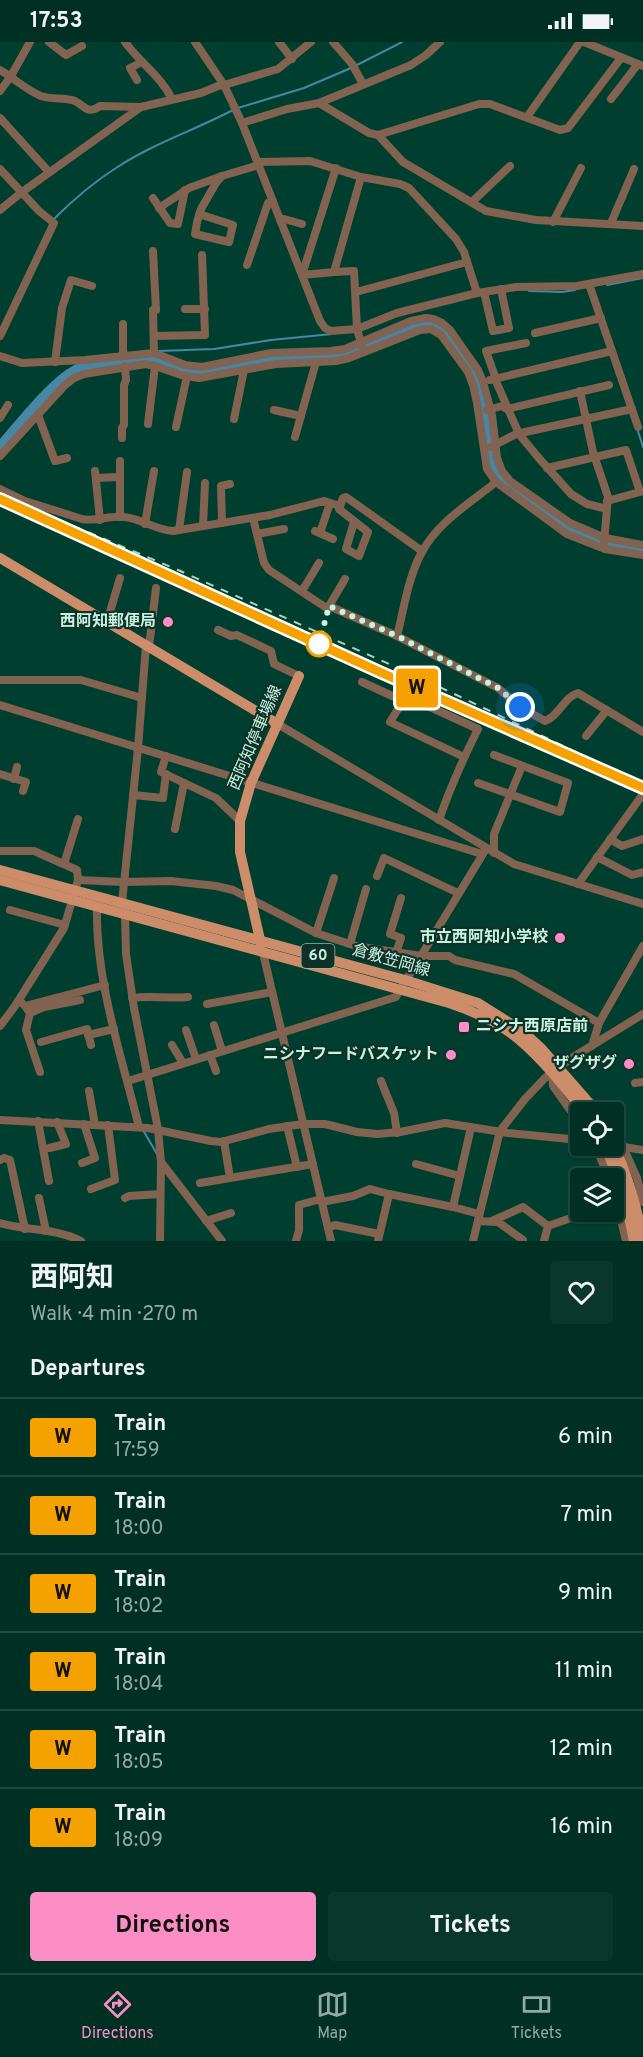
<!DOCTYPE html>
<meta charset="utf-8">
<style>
:root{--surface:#002f23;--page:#0a372b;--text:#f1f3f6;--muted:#95a9a6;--line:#224a41;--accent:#fb8fc5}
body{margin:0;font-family:Overpass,"Noto Sans JP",sans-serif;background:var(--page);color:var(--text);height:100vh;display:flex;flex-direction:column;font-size:22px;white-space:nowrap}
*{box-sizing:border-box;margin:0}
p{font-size:20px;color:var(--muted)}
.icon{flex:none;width:33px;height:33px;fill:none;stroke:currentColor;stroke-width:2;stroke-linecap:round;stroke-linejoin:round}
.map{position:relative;height:1199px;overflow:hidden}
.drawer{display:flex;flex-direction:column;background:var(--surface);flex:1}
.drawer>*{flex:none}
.badge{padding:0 12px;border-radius:4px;font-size:21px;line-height:39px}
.buttons{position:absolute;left:570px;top:1060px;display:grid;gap:12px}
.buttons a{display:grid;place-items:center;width:54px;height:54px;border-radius:6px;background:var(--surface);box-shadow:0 2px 4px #0004,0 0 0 2px var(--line);font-size:30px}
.you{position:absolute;width:30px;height:30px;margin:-15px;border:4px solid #fff;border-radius:50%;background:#1a73e8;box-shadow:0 0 0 9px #1a73e833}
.map>.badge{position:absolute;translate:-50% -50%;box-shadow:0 0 0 3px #fff}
h2{padding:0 30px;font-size:22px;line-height:54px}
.round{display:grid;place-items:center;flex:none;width:63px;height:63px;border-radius:6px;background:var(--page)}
.headline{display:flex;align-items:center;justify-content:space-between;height:102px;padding:0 30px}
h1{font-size:28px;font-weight:700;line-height:45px}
.action{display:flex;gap:12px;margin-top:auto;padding:12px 30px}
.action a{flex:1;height:69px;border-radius:6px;background:var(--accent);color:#111;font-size:24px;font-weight:700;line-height:69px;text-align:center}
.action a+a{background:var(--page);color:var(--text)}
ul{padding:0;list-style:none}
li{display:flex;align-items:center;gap:18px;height:78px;padding:0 30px;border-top:2px solid var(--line)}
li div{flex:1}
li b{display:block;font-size:22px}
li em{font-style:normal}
li .badge{min-width:66px;font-weight:700;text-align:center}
.status{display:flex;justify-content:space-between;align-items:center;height:42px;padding:0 30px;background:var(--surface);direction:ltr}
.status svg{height:16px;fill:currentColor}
.tabs{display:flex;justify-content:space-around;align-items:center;height:84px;border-top:2px solid var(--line);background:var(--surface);font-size:16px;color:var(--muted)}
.tabs a{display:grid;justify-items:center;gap:3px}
.tabs .selected{color:var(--accent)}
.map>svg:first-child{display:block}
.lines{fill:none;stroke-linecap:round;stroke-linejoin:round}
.stream{stroke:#4687a5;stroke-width:2}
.river{stroke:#4687a5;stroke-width:12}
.minor{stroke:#826251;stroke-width:8}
.major{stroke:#ce8d6a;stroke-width:10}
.rail{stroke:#a7d9c7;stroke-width:2;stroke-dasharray:8 8;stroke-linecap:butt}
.line-casing{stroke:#fff;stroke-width:14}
.line{stroke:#f5a200;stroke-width:9}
.walk{stroke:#c5f4e2;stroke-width:6;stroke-dasharray:0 10.8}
.poi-dot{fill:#fb8fc5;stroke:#103127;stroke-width:2}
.stop-dot{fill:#fff;stroke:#f5a200;stroke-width:3}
.labels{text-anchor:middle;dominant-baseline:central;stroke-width:4.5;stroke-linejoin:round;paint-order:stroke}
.shield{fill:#103127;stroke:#8fbaaa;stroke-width:1.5}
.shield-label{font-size:15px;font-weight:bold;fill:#c5f4e2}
.poi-label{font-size:16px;font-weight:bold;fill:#c5f4e2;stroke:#103127;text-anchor:end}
.street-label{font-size:16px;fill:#c5f4e2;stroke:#103127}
</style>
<div class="status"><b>17:53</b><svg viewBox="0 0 49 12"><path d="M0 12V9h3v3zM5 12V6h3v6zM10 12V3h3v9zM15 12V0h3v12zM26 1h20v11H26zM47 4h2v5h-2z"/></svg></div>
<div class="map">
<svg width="643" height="1199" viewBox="0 0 643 1199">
<rect width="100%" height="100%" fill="#003f2f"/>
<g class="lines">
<g class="stream">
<polyline points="357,23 402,0"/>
<polyline points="238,66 304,46 351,26"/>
<path d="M55,176C73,158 94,140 116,126C152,102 195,88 233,68"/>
<polyline points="607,243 643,236"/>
<polyline points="529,249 562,250 575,248"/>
<polyline points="159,309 214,307 271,298 332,292"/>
<polyline points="637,386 643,405"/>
<polyline points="143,1088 157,1112"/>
</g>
<path class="river" d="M0,406C18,386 56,336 80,327C93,323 145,313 156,317C172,322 185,333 203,331C227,329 250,319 274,316C292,314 310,316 328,315C357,313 419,272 439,285C447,290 452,298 457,306C479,336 483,357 489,394C490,405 490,418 495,429C501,441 514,449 525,456C548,473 571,491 598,500C613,505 628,506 643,508"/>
<g class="minor">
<polyline points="49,0 66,13 82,4"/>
<path d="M125,0C140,21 161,34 172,57"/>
<polyline points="195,0 224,43 242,81 320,279 325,286 331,289 357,287 397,271 477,251 516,245 577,244 643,232"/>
<polyline points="279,0 292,17"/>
<polyline points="333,0 352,22 363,42"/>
<polyline points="584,0 643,24"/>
<path d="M0,28C14,36 26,48 41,54C52,58 65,55 75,59C85,64 87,73 100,64L140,65"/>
<polyline points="137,38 130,26 142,20"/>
<polyline points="224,43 278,27 311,0"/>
<polyline points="0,49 11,34 30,0"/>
<polyline points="611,57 638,22"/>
<polyline points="319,61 369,91 378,93 479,62 490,62 560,88 568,86 621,16"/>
<polyline points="527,75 580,0"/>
<polyline points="0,76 49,130"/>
<polyline points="242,81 287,67 319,61 411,23 426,13 440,0"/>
<polyline points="378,93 403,120 486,169 536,178 643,184"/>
<polyline points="258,120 310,119 361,135 400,142 409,146 456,197 464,210 477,251"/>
<polyline points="336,126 302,233 334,230 361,135"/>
<polyline points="0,127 39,169 54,181 0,294"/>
<polyline points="153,156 170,181 178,182 185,148"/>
<polyline points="472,160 510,124"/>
<polyline points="159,166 189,146 222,134"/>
<polyline points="0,168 22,150 141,65 201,51 223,42"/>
<path d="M199,172L233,183L229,200L195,192C196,183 198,175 201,167L216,141L222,134L259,123"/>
<polyline points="280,178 284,177 302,182"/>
<polyline points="553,180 581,126"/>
<polyline points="611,181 634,127"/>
<polyline points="153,209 156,268 153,268 154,311"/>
<polyline points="247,223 268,161 273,159"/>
<polyline points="334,230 354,229 357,287 362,304"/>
<polyline points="589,242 638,385"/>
<polyline points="356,250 467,220"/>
<polyline points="484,250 493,289 509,286 501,247"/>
<polyline points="185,267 205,267"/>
<polyline points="535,291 601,276"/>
<polyline points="154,294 205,293 202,213"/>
<polyline points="0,314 22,321 85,318 154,311 185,323 202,325 271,311 331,309 345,307 411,279 426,276 433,277 442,281 450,288 478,328 483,340 492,373 497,416 502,429 510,439 570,481 605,496 643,503"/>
<polyline points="123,314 123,282"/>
<polyline points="55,320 62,266 71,238 92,244"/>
<polyline points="495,337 519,392 537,414 571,452 587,462 607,467"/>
<polyline points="496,337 486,309 526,301"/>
<polyline points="490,338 612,309"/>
<polyline points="580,349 593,410 608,455 604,501"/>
<polyline points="274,368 301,374"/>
<polyline points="487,368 502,364 507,367 609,343"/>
<polyline points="38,373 55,419 67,416"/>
<polyline points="0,376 8,363"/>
<polyline points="234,377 244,328"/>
<polyline points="148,382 155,324"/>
<polyline points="176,385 187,334"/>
<polyline points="295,395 316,320"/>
<polyline points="122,396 122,386 124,383 124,343 126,338 125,324"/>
<polyline points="491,405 516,392 632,367"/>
<polyline points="0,414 65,343 74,336 84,332 146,322 155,324 181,333 199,336 276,322 336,319 349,316 420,288 431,287 441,293 468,330 473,343 477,361 487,427 496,440 567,492 605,507 643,513"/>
<polyline points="120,419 120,475"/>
<polyline points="547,426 626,408 640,450 607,459"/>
<polyline points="95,429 100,478"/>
<polyline points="96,436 120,435"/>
<path d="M496,440C470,461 438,480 422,510C408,535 404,567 397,594L498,646L520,665L545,679C559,674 564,655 578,651L643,690"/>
<path d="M0,447L25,459L82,477C96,480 110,473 124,475C140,476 155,488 173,489L270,473L324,459L340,464L343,456L346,455L422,509"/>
<polyline points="340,464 339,467 368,490 359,514 346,507 354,480"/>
<polyline points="253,476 264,521 269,528 328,567 329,564 397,594"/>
<polyline points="222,481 221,444 230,442"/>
<polyline points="145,482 154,429"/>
<polyline points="203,484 205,441"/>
<polyline points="179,488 187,430"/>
<polyline points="315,489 333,497"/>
<polyline points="320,491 330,461"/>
<polyline points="257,492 284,487"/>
<polyline points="302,549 319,521"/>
<polyline points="329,564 345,537"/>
<polyline points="107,580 120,536"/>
<polyline points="218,588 231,594 237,593 271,609 274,622 299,634"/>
<polyline points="146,603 138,706 122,861 125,872 126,912 134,966 158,1087 161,1120 160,1199"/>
<polyline points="149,605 156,546"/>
<polyline points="0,638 81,638 142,656"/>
<polyline points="362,640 403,659"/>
<polyline points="0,663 482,812"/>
<polyline points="276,681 514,822 643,862"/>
<polyline points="586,694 607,668"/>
<polyline points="166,714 161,730 216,756 240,779"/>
<polyline points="0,732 26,740 23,749"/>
<polyline points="14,737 17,725"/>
<polyline points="478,741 560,770 568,741 494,713"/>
<polyline points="133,753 163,756 166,732"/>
<path d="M439,778C450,746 463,717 478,687L406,654L390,680L464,715"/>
<polyline points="175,787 184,741"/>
<polyline points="610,797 622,804 643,797"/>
<polyline points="0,809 34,809 77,828 78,838 64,886 15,964 0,984"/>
<polyline points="494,811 494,792 522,724"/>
<polyline points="597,815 632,833 643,830"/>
<polyline points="64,822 78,777"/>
<polyline points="377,834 384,816 458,851"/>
<polyline points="78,838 123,840 171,839 216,844 233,848 316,891 356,904 421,914 449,914 455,918 514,932 599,981"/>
<polyline points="578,842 643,752"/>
<path d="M97,865C95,937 122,1016 139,1085"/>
<polyline points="10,868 65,883"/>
<polyline points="316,891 334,836"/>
<polyline points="350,902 366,847"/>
<polyline points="263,911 331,1199"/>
<polyline points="396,911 401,896 390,892 401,856"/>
<path d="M132,956C151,953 169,957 188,955"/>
<polyline points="19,958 25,964 105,943"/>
<polyline points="207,962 272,950"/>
<polyline points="25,964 30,971 26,988 40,1030"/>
<polyline points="30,971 44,965 80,958"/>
<polyline points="214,983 222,1009"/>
<polyline points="186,988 196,1017"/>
<polyline points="88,993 114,987"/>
<polyline points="41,1000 87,987 91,1003"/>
<polyline points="172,1003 183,1021"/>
<polyline points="592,1004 599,981 643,904"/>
<polyline points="210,1013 216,1029"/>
<polyline points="552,1031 553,1044 580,1082"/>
<polyline points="128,1039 396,955 405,938 410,932 486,807"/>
<polyline points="381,1039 394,1071 397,1091"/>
<polyline points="635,1041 643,1040"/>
<polyline points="89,1049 95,1083"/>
<polyline points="588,1058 604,1071"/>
<polyline points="0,1078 148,1086 211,1099 221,1100 269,1087 303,1082 325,1082 357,1090 377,1092 400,1090 445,1081 508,1091 580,1098"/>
<polyline points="38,1079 49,1139"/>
<polyline points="287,1084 297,1125"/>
<polyline points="614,1085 637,1136 643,1160"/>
<polyline points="224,1099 230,1136"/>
<polyline points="595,1104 610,1137"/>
<polyline points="624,1105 643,1108"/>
<polyline points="49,1106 66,1102 57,1080"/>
<polyline points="0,1118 4,1116 10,1118 25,1187"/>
<polyline points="161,1120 222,1199"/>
<polyline points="82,1121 95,1116 84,1082"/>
<polyline points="416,1122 460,1134"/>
<polyline points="200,1141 313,1122"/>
<polyline points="91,1147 115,1138 108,1083"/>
<polyline points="614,1147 626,1199"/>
<polyline points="39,1156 46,1189"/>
<polyline points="125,1156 129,1154 160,1152"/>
<polyline points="322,1160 353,1154 370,1147 389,1152"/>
<polyline points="453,1165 471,1085"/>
<polyline points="206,1179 231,1171"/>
<polyline points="478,1179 498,1180 523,1198"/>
<polyline points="492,1179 523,1165 548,1184 588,1170"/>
<path d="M0,1181C28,1189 55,1186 81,1199"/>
<polyline points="328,1186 335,1183 379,1192"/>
<polyline points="296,1199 299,1188 299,1163 321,1157"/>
<polyline points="378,1199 389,1152 453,1165 479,1172"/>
<polyline points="473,1199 500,1089 525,1057 545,1036 570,1017 643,972"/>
<polyline points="544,1199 548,1184"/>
</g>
<g class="major">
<polyline points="0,516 276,681"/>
<polyline points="0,828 405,938 478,961 521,988 541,1006 585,1056 595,1071"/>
<path d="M0,838L449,961C470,968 490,977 508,989C534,1007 566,1046 585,1071"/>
<polyline points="261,902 240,810 240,779 251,741 299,634"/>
<polyline points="605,1104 624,1151 634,1199"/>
<path d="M615,1107C629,1136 637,1166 643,1198"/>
</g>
<g class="rail">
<polyline points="0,453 178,528 425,638 643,742"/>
<polyline points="150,525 465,667"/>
</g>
</g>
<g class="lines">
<g class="line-casing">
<polyline id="line" points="0,457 382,631 643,746"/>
</g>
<use href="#line" class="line"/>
<polyline class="walk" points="319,602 329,564 397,594 498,646 520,665"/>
</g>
<g class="poi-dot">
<circle cx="168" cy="580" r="6"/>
<circle cx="560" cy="896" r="6"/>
<rect x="458" y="979" width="12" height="12" rx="3"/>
<circle cx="451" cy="1013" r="6"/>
<circle cx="629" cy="1022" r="6"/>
</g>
<circle class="stop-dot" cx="319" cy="602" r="12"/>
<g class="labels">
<rect class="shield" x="301.5" y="902" width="33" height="24" rx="4.5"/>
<g class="shield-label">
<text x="318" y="914">60</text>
</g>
<g class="poi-label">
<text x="156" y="580">西阿知郵便局</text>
<text x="548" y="896">市立西阿知小学校</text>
<text x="476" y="985" text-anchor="start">ニシナ西原店前</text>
<text x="439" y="1013">ニシナフードバスケット</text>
<text x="617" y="1022">ザグザグ</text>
</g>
<g class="street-label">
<text transform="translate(256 696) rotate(-67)">西阿知停車場線</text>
<text transform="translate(391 919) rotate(16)">倉敷笠岡線</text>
</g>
</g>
</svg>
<div class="buttons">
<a><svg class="icon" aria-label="locate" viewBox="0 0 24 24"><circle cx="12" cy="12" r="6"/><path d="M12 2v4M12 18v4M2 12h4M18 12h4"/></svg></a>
<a><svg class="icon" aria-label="layers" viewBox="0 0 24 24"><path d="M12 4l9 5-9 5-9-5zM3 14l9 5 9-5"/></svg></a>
</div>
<div class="you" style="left:520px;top:665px"></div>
<b class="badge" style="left:417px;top:646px;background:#f5a200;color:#111">W</b>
</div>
<section class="drawer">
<div class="headline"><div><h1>西阿知</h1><p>Walk · 4 min · 270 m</p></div><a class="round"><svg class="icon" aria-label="heart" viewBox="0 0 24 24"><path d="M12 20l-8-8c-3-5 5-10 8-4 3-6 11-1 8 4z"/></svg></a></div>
<h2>Departures</h2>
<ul>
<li><span class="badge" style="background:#f5a200;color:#111">W</span><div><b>Train</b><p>17:59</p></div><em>6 min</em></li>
<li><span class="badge" style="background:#f5a200;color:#111">W</span><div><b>Train</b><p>18:00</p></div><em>7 min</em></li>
<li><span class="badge" style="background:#f5a200;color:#111">W</span><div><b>Train</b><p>18:02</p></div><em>9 min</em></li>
<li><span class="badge" style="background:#f5a200;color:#111">W</span><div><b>Train</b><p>18:04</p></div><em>11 min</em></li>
<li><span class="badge" style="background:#f5a200;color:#111">W</span><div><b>Train</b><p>18:05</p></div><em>12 min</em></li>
<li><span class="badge" style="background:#f5a200;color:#111">W</span><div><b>Train</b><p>18:09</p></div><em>16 min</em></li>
</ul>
<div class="action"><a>Directions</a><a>Tickets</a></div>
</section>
<nav class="tabs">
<a class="selected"><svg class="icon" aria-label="directions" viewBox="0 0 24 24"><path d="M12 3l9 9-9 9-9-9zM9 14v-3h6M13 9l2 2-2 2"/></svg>Directions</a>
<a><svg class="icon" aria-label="map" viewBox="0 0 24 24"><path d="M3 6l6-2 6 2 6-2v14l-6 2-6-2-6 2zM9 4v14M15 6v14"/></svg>Map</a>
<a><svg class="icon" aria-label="tickets" viewBox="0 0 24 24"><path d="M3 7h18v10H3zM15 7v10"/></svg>Tickets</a>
</nav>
